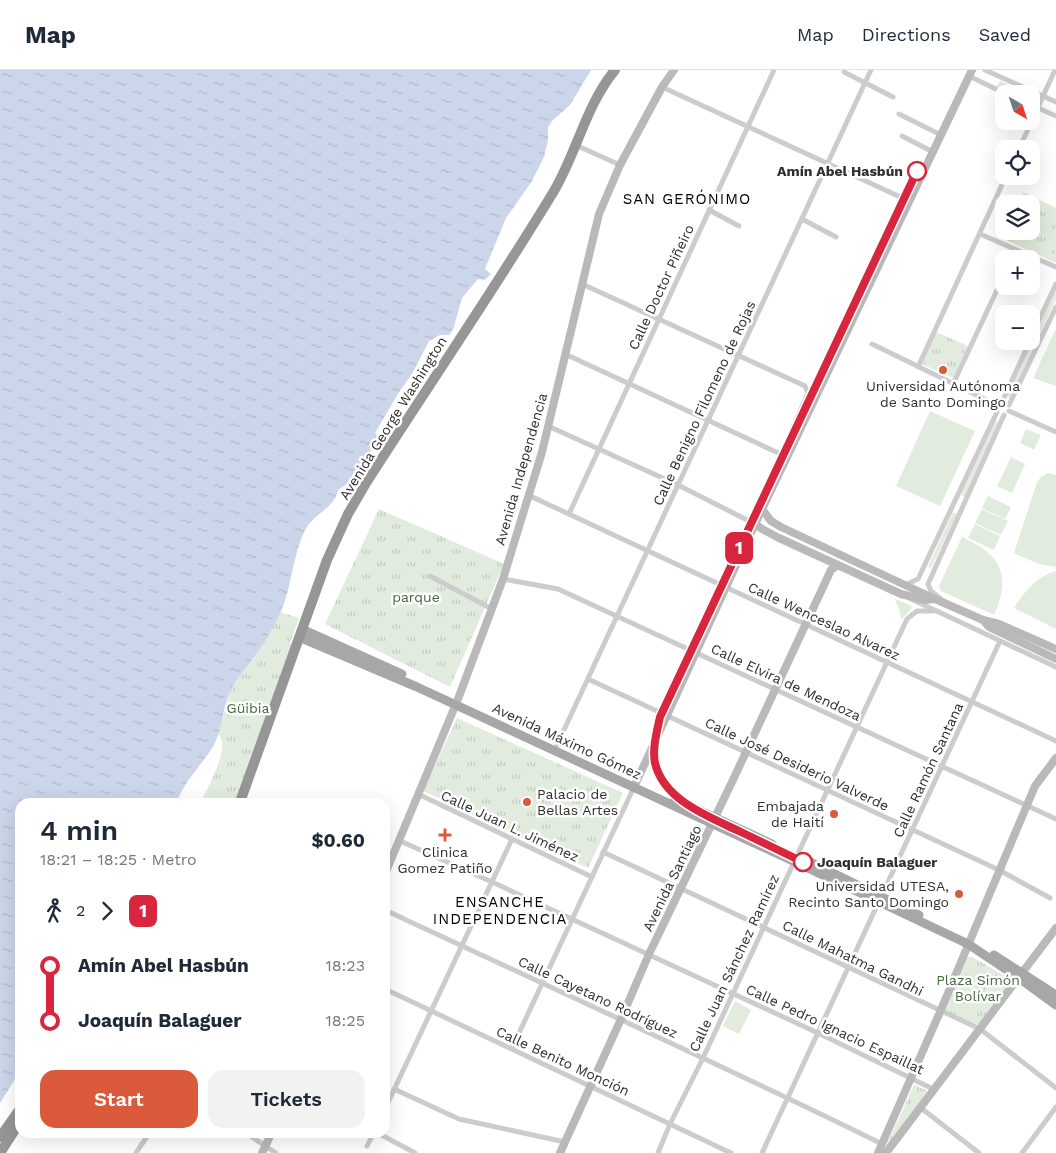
<!DOCTYPE html>
<meta charset="utf-8">
<style>
:root{--surface:#fff;--page:#f2f2f3;--text:#1f2937;--muted:#747a83;--line:#e0e1e3;--accent:#dc5a3c}
body{margin:0;font-family:"Work Sans",sans-serif;background:var(--page);color:var(--text);height:100vh;display:flex;flex-direction:column;font-size:19px;white-space:nowrap}
*{box-sizing:border-box;margin:0}
p{font-size:16px;color:var(--muted)}
.icon{flex:none;width:28px;height:28px;fill:none;stroke:currentColor;stroke-width:2;stroke-linecap:round;stroke-linejoin:round}
.map{position:relative;flex:1;overflow:hidden}
.details{position:absolute;left:15px;top:728px;width:375px;height:340px;display:flex;flex-direction:column;background:var(--surface);border-radius:15px;box-shadow:0 5px 20px #0002}
.details>*{flex:none}
.badge{padding:0 10px;border-radius:8px;font-size:18px;line-height:32px}
.needle{width:32px;rotate:141deg}
.buttons{position:absolute;left:995px;top:15px;display:grid;gap:10px}
.buttons a{display:grid;place-items:center;width:45px;height:45px;border-radius:10px;background:var(--surface);box-shadow:0 5px 20px #0002;font-size:25px}
.map>.badge{position:absolute;translate:-50% -50%;box-shadow:0 0 0 2px #fff}
.legs{display:flex;align-items:center;gap:8px;height:55px;padding:0 25px;font-size:16px}
.legs p{margin-inline-start:auto}
.summary{display:flex;align-items:center;justify-content:space-between;height:85px;padding:0 25px}
h1{font-size:28px;font-weight:600;line-height:38px}
.button{display:flex;gap:10px;margin-top:auto;padding:10px 25px}
.button a{flex:1;height:58px;border-radius:15px;background:var(--accent);color:#fff;font-size:20px;font-weight:600;line-height:58px;text-align:center}
.button a+a{background:var(--page);color:var(--text)}
ul{padding:0 25px;list-style:none}
li{display:flex;align-items:center;gap:18px;height:55px;font-size:19px}
li i{display:grid;place-items:center;width:8px;height:100%;margin:0 6px;background:currentColor}
li i::after{content:'';width:12px;height:12px;margin:-6px;border:4px solid;border-radius:50%;background:var(--surface)}
li p{margin-inline-start:auto}
li:first-child i{background:linear-gradient(#0000 50%,currentColor 0)}
li:last-child i{background:linear-gradient(currentColor 50%,#0000 0)}
header{display:flex;align-items:center;gap:30px;box-sizing:border-box;height:70px;padding:0 25px;background:var(--surface);border-bottom:1px solid var(--line)}
header strong{font-size:24px}
nav{display:flex;gap:28px;margin-inline-start:auto;font-size:18px}
.map>svg:first-child{display:block}
.grass{fill:#e2ecde}
.park{fill:url(#park-tufts)}
.water{fill:url(#water-ripples)}
.lines{fill:none;stroke-linecap:round;stroke-linejoin:round}
.street{stroke:#ccc;stroke-width:5}
.secondary{stroke:#b9b9b9;stroke-width:8}
.primary{stroke:#a7a7a7;stroke-width:9}
.highway{stroke:#969696;stroke-width:10}
.line-1-casing{stroke:#fff;stroke-width:11}
.line-1{stroke:#d7263d;stroke-width:8}
.stop-1-dot{fill:#fff;stroke:#d7263d;stroke-width:2.5}
.poi-dot{fill:#dc5a3c;stroke:#fff;stroke-width:2}
.labels{text-anchor:middle;dominant-baseline:central;stroke-width:5;stroke-linejoin:round;paint-order:stroke}
.stop-label{font-size:14px;font-weight:bold;fill:#2f2f2f;stroke:#fff;text-anchor:end}
.street-label{font-size:14px;fill:#2f2f2f;stroke:#fff}
.poi-label{font-size:14px;fill:#2f2f2f;stroke:#fff}
.park-label{font-size:14px;fill:#47693f;stroke:#fff}
.neighbourhood-label{font-size:15px;letter-spacing:1px;fill:#000;stroke:#fff}
</style>
<header>
<strong>Map</strong>
<nav><a>Map</a><a>Directions</a><a>Saved</a></nav>
</header>
<div class="map">
<svg width="1056" height="1083" viewBox="0 0 1056 1083">
<defs>
<pattern id="park-tufts" width="24" height="20" patternUnits="userSpaceOnUse" patternTransform="scale(1.25)"><rect width="24" height="20" fill="#e2ecde"/><path d="M3 7l-1-3M5 7V3M7 7l1-3M15 17l-1-3M17 17v-4M19 17l1-3" fill="none" stroke="#c2cbbf"/></pattern>
<pattern id="water-ripples" width="26" height="14" patternUnits="userSpaceOnUse" patternTransform="scale(1.25)"><rect width="26" height="14" fill="#cbd6ea"/><path d="M2 4q2-2 4 0t4 0M15 11q2-2 4 0t4 0" fill="none" stroke="#afb8c9"/></pattern>
</defs>
<rect width="100%" height="100%" fill="#fff"/>
<g class="grass">
<polygon points="1000,11 1028,24 1008,24 996,18"/>
<polygon points="1056,219 1056,229 1010,328 1006,326"/>
<polygon points="1056,259 1056,316 1033,308"/>
<polygon points="930,341 975,361 940,436 896,416"/>
<polygon points="995,351 998,352 965,427 961,425"/>
<polygon points="1026,359 1041,365 1034,380 1020,373"/>
<polygon points="1011,387 1025,394 1012,423 997,416"/>
<polygon points="1048,403 1056,405 1056,497 1039,494 1014,483 1037,412 1041,407"/>
<polygon points="988,426 1011,437 1005,449 982,438"/>
<polygon points="982,439 1008,451 1001,465 975,453"/>
<polygon points="953,442 957,444 931,498 928,497"/>
<polygon points="975,454 1000,466 994,480 968,468"/>
<path d="M962,467C1001,485 1012,504 994,545L941,521L939,516Z"/>
<path d="M1056,501V559L1014,538C1024,522 1037,506 1056,501Z"/>
<path d="M895,529L912,536L911,539L901,550C901,542 897,536 895,529Z"/>
<polygon points="735,931 751,940 739,964 723,956"/>
</g>
<g class="park">
<polygon points="1023,122 1056,138 1056,193 1002,168 1005,161 1031,161 1031,134 1018,134"/>
<polygon points="936,262 968,276 953,308 922,294"/>
<polygon points="379,439 504,494 450,617 325,554"/>
<path d="M280,542L299,548L290,573L294,577L238,732H201C207,718 232,676 218,664L230,622L237,609L258,582Z"/>
<polygon points="457,648 623,723 588,798 423,721"/>
<polygon points="971,886 1008,908 1010,913 980,953 975,955 947,942 945,938 966,888"/>
<polygon points="914,1015 926,1020 927,1022 883,1083"/>
</g>
<path class="water" d="M0,0H591L570,35L553,50L548,57V70L544,87L532,111L506,148L485,199L491,204L485,210L478,209L462,228L453,260L449,265H440L429,271L412,304L399,322L375,363L379,368L370,378L371,383L352,410L338,420C334,439 314,443 305,460C292,487 292,517 280,544C273,557 266,571 257,583C248,596 238,606 231,620C222,637 223,658 214,675C203,694 184,711 177,732H20V1001L0,1033Z"/>
<g class="lines">
<g class="street">
<polyline points="985,0 1056,32"/>
<polyline points="844,2 893,27"/>
<polyline points="969,6 1006,24"/>
<polyline points="662,17 909,131"/>
<polyline points="1031,35 1056,46"/>
<polyline points="899,44 941,65"/>
<polyline points="902,66 933,82"/>
<polyline points="580,77 620,95"/>
<polyline points="1019,79 1055,0"/>
<polyline points="709,140 739,156"/>
<polyline points="802,149 836,167"/>
<polyline points="980,164 1056,197"/>
<polyline points="1011,189 1016,180"/>
<polyline points="582,214 805,316 808,323 785,376 785,382 788,385"/>
<polyline points="1031,267 1056,214"/>
<polyline points="872,274 997,335"/>
<polyline points="565,284 787,387"/>
<polyline points="918,297 1006,106"/>
<polyline points="953,314 1004,205"/>
<polyline points="1002,332 1030,271"/>
<polyline points="1009,335 1056,237"/>
<polyline points="1009,341 1056,362"/>
<polyline points="548,356 678,415 755,454"/>
<polyline points="528,425 1056,671"/>
<polyline points="569,444 774,0"/>
<polyline points="430,506 492,539"/>
<polyline points="503,509 558,519 1056,749"/>
<polyline points="905,515 918,509 997,342"/>
<polyline points="909,528 1056,597"/>
<polyline points="943,531 931,521 928,514 1004,345"/>
<polyline points="588,609 999,800 1050,828"/>
<polyline points="557,675 871,0"/>
<polyline points="418,724 592,807"/>
<polyline points="398,770 492,812 818,963 935,1020"/>
<polyline points="603,782 980,959 1056,1018"/>
<path d="M385,840C551,918 718,993 882,1074"/>
<polyline points="385,919 731,1083"/>
<polyline points="512,978 634,717"/>
<polyline points="394,1019 459,1049 565,1072"/>
<polyline points="921,1038 979,1083"/>
<polyline points="385,1039 512,769"/>
<polyline points="244,1062 276,1083"/>
<polyline points="376,1062 415,1083"/>
<polyline points="367,1076 374,1062"/>
<polyline points="136,1083 150,1062"/>
<polyline points="658,1083 670,1054 703,988 907,549 917,541 933,541"/>
<polyline points="762,1083 1000,571"/>
<polyline points="1022,1083 1056,1037"/>
</g>
<g class="secondary">
<polyline points="762,439 771,451 781,457 935,529 983,550 999,554 1056,579"/>
<polyline points="755,454 762,459 779,468 901,524 925,530 934,529"/>
<polyline points="983,550 989,557 1056,589"/>
<polyline points="634,717 755,454 972,0"/>
<polyline points="385,804 458,629 503,509 542,382 599,144 620,95 662,17 674,0"/>
<polyline points="262,1083 272,1062"/>
<polyline points="560,1083 621,949 649,884 732,712 831,500 838,495"/>
<polyline points="878,1083 940,942 1035,716 1056,688"/>
<polyline points="886,1083 1056,858"/>
</g>
<g class="primary">
<polyline points="302,559 402,604"/>
<polyline points="299,567 417,617 793,791 968,874 1019,908 1056,935"/>
<polyline points="675,729 772,774"/>
<polyline points="802,788 919,845"/>
<polyline points="994,885 1056,925"/>
</g>
<g class="highway">
<path d="M240,732L327,490L348,444L366,413C428,316 494,220 554,121C577,82 586,35 615,0"/>
<polyline points="0,1067 20,1039"/>
<polyline points="0,1083 20,1052"/>
</g>
</g>
<g class="lines">
<g class="line-1-casing">
<path id="line-1" d="M803,792C782,782 762,772 741,762C710,747 664,731 655,693C652,679 657,661 660,647L917,101"/>
</g>
<use href="#line-1" class="line-1"/>
</g>
<g class="stop-1-dot">
<circle cx="917" cy="101" r="9"/>
<circle cx="803" cy="792" r="9"/>
</g>
<g class="poi-dot">
<circle cx="943" cy="300" r="5"/>
<circle cx="527" cy="732" r="5"/>
<circle cx="834" cy="744" r="5"/>
<path d="M442.5 757.5h5v5h5v5h-5v5h-5v-5h-5v-5h5z"/>
<circle cx="959" cy="824" r="5"/>
</g>
<g class="labels">
<g class="stop-label">
<text x="903" y="101">Amín Abel Hasbún</text>
<text x="817" y="792" text-anchor="start">Joaquín Balaguer</text>
</g>
<g class="street-label">
<text transform="translate(661 217) rotate(-65)">Calle Doctor Piñeiro</text>
<text transform="translate(704 333) rotate(-65)">Calle Benigno Filomeno de Rojas</text>
<text transform="translate(393 348) rotate(-58)">Avenida George Washington</text>
<text transform="translate(521 399) rotate(-74)">Avenida Independencia</text>
<text transform="translate(824 551) rotate(25)">Calle Wenceslao Alvarez</text>
<text transform="translate(786 612) rotate(25)">Calle Elvira de Mendoza</text>
<text transform="translate(567 671) rotate(25)">Avenida Máximo Gómez</text>
<text transform="translate(797 694) rotate(25)">Calle José Desiderio Valverde</text>
<text transform="translate(928 700) rotate(-65)">Calle Ramón Santana</text>
<text transform="translate(510 756) rotate(25)">Calle Juan L. Jiménez</text>
<text transform="translate(672 808) rotate(-64)">Avenida Santiago</text>
<text transform="translate(853 888) rotate(26)">Calle Mahatma Gandhi</text>
<text transform="translate(734 893) rotate(-65)">Calle Juan Sánchez Ramírez</text>
<text transform="translate(598 927) rotate(25)">Calle Cayetano Rodríguez</text>
<text transform="translate(835 959) rotate(25)">Calle Pedro Ignacio Espaillat</text>
<text transform="translate(563 991) rotate(25)">Calle Benito Monción</text>
</g>
<g class="poi-label">
<text x="943" y="316">Universidad Autónoma<tspan x="943" dy="16">de Santo Domingo</tspan></text>
<text x="537" y="724" text-anchor="start">Palacio de<tspan x="537" dy="16">Bellas Artes</tspan></text>
<text x="824" y="736" text-anchor="end">Embajada<tspan x="824" dy="16">de Haití</tspan></text>
<text x="445" y="782">Clinica<tspan x="445" dy="16">Gomez Patiño</tspan></text>
<text x="949" y="816" text-anchor="end">Universidad UTESA,<tspan x="949" dy="16">Recinto Santo Domingo</tspan></text>
</g>
<g class="park-label">
<text x="416" y="527">parque</text>
<text x="248" y="638">Güibia</text>
<text x="978" y="910">Plaza Simón<tspan x="978" dy="16">Bolívar</tspan></text>
</g>
<g class="neighbourhood-label">
<text x="687" y="129">SAN GERÓNIMO</text>
<text x="500" y="832">ENSANCHE<tspan x="500" dy="17">INDEPENDENCIA</tspan></text>
</g>
</g>
</svg>
<div class="buttons">
<a><svg class="needle" viewBox="-14 -14 28 28"><path d="M0-13l5 13h-10z" fill="#e53935"/><path d="M0 13l5-13h-10z" fill="#747a83"/></svg></a>
<a><svg class="icon" aria-label="locate" viewBox="0 0 24 24"><circle cx="12" cy="12" r="6"/><path d="M12 2v4M12 18v4M2 12h4M18 12h4"/></svg></a>
<a><svg class="icon" aria-label="layers" viewBox="0 0 24 24"><path d="M12 4l9 5-9 5-9-5zM3 14l9 5 9-5"/></svg></a>
<a>+</a>
<a>−</a>
</div>
<b class="badge" style="left:739px;top:478px;background:#d7263d;color:#fff">1</b>
<section class="details">
<div class="summary"><div><h1>4 min</h1><p>18:21 – 18:25 · Metro</p></div><b>$0.60</b></div>
<div class="legs"><svg class="icon" aria-label="walk" viewBox="0 0 24 24"><circle cx="13" cy="4" r="2"/><path d="M13 8l-2 6 4 7M11 14l-3 7M7 12l3-4h3l4 4"/></svg>2<svg class="icon" aria-label="forward" viewBox="0 0 24 24"><path d="M9 5l7 7-7 7"/></svg><b class="badge" style="background:#d7263d;color:#fff">1</b></div>
<ul>
<li><i style="color:#d7263d"></i><b>Amín Abel Hasbún</b><p>18:23</p></li>
<li><i style="color:#d7263d"></i><b>Joaquín Balaguer</b><p>18:25</p></li>
</ul>
<div class="button"><a>Start</a><a>Tickets</a></div>
</section>
</div>
